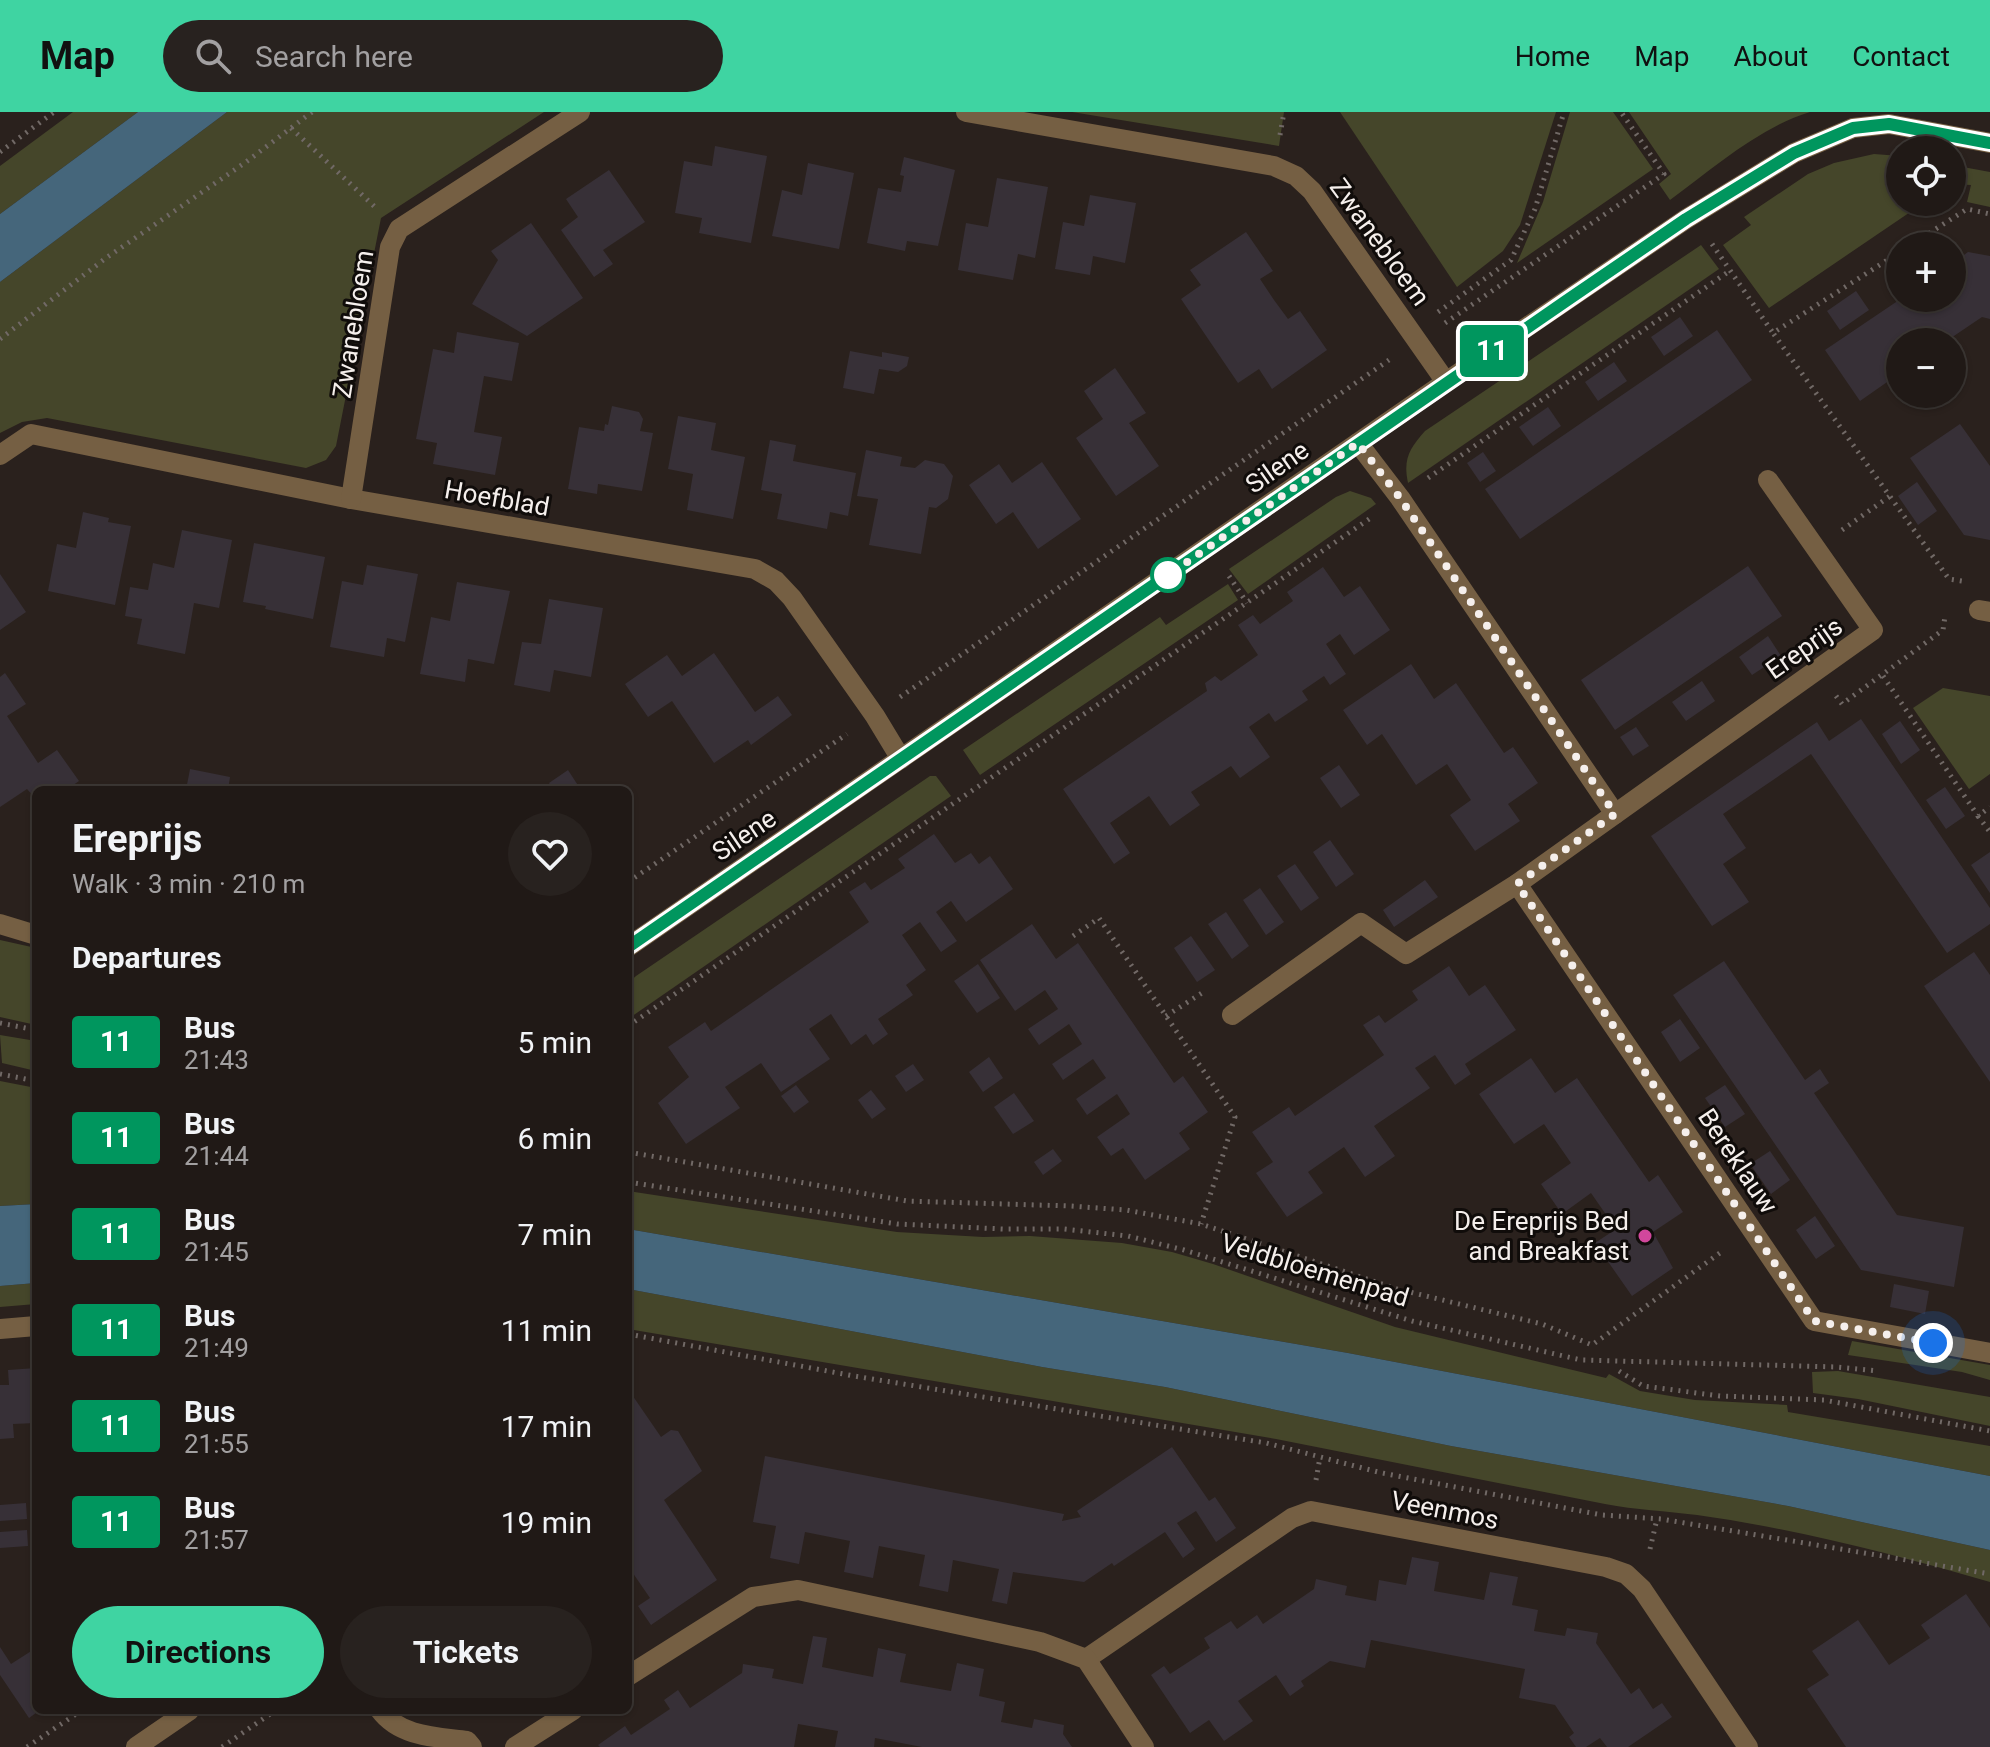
<!DOCTYPE html>
<meta charset="utf-8">
<style>
:root{--surface:#201916;--page:#28221f;--text:#f1f3f6;--muted:#a2a0a1;--line:#3d3835;--accent:#3fd4a2}
body{margin:0;font-family:Roboto,sans-serif;background:var(--page);color:var(--text);height:100vh;display:flex;flex-direction:column;font-size:30px;white-space:nowrap}
*{box-sizing:border-box;margin:0}
p{font-size:26px;color:var(--muted)}
.icon{flex:none;width:44px;height:44px;fill:none;stroke:currentColor;stroke-width:2;stroke-linecap:round;stroke-linejoin:round}
.map{position:relative;flex:1;overflow:hidden}
.side{position:absolute;left:32px;top:674px;width:600px;height:928px;display:flex;flex-direction:column;background:var(--surface);border-radius:12px;box-shadow:0 2px 6px #0004,0 0 0 2px var(--line)}
.side>*{flex:none}
.badge{padding:0 16px;border-radius:6px;font-size:28px;line-height:52px}
.fabs{position:absolute;left:1886px;top:24px;display:grid;gap:16px}
.fabs a{display:grid;place-items:center;width:80px;height:80px;border-radius:50%;background:var(--surface);box-shadow:0 2px 6px #0004,0 0 0 2px var(--line);font-size:40px}
.you{position:absolute;width:40px;height:40px;margin:-20px;border:6px solid #fff;border-radius:50%;background:#1a73e8;box-shadow:0 0 0 12px #1a73e833}
.map>.badge{position:absolute;translate:-50% -50%;box-shadow:0 0 0 4px #fff}
h2{padding:0 40px;font-size:30px;line-height:72px}
.round{display:grid;place-items:center;flex:none;width:84px;height:84px;border-radius:42px;background:var(--page)}
.summary{display:flex;align-items:center;justify-content:space-between;height:136px;padding:0 40px}
h1{font-size:38px;font-weight:700;line-height:60px}
.cta{display:flex;gap:16px;margin-top:auto;padding:16px 40px}
.cta a{flex:1;height:92px;border-radius:48px;background:var(--accent);color:#111;font-size:32px;font-weight:700;line-height:92px;text-align:center}
.cta a+a{background:var(--page);color:var(--text)}
ul{padding:0;list-style:none}
li{display:flex;align-items:center;gap:24px;height:96px;padding:0 40px}
li div{flex:1}
li b{display:block;font-size:30px}
li em{font-style:normal}
li .badge{min-width:88px;font-weight:700;text-align:center}
header{display:flex;align-items:center;gap:48px;box-sizing:border-box;height:112px;padding:0 40px;background:var(--accent);color:#111}
header strong{font-size:38px}
nav{display:flex;gap:44px;margin-inline-start:auto;font-size:28px}
.search{width:560px;height:72px;background:var(--page);display:flex;align-items:center;gap:20px;box-sizing:border-box;padding:0 28px;border-radius:44px;color:var(--muted);font-size:30px}
.map>svg:first-child{display:block}
.green{fill:#45462a}
.water{fill:#45667b}
.building{fill:#373037}
.lines{fill:none;stroke-linecap:round;stroke-linejoin:round}
.path{stroke:#716966;stroke-width:5;stroke-dasharray:2 6;stroke-linecap:butt}
.minor{stroke:#755f43;stroke-width:20}
.tertiary{stroke:#755f43;stroke-width:20}
.line-casing{stroke:#fff;stroke-width:18}
.line{stroke:#00965e;stroke-width:12}
.walk{stroke:#f5efec;stroke-width:8;stroke-dasharray:0 14.4}
.stop-dot{fill:#fff;stroke:#00965e;stroke-width:4}
.hotel-dot{fill:#d1479c;stroke:#100c0a;stroke-width:3}
.labels{text-anchor:middle;dominant-baseline:central;stroke-width:6;stroke-linejoin:round;paint-order:stroke}
.street-label{font-size:26px;fill:#f5efec;stroke:#100c0a}
.poi-label{font-size:26px;fill:#f5efec;stroke:#100c0a;text-anchor:end}
</style>
<header>
<strong>Map</strong>
<div class="search"><svg class="icon" aria-label="search" viewBox="0 0 24 24"><circle cx="10" cy="10" r="6"/><path d="M15 15l6 6"/></svg>Search here</div>
<nav><a>Home</a><a>Map</a><a>About</a><a>Contact</a></nav>
</header>
<div class="map">
<svg width="1990" height="1635" viewBox="0 0 1990 1635">
<rect width="100%" height="100%" fill="#2a211d"/>
<g class="green">
<polygon points="73,0 138,0 0,102 0,54"/>
<polygon points="227,0 544,0 381,106 336,334 326,348 306,356 47,306 22,310 0,321 0,170"/>
<polygon points="1072,0 1284,0 1279,34"/>
<polygon points="1340,0 1556,0 1520,113 1503,139 1457,175"/>
<polygon points="1570,0 1613,0 1653,57 1517,151 1543,90"/>
<path d="M1629,0H1810C1758,16 1713,57 1670,88L1659,72L1671,62Z"/>
<polygon points="1874,42 1900,44 1900,90 1925,90 1769,196 1723,133 1751,113 1744,105 1808,62 1834,51"/>
<polygon points="1952,53 1990,60 1990,95 1967,90 1971,73 1952,72"/>
<path d="M1701,133L1719,157L1408,371C1403,347 1409,337 1425,319Z"/>
<polygon points="1350,379 1371,386 1376,392 1248,482 1229,457 1336,385"/>
<polygon points="1228,472 1238,488 980,663 963,638 1160,505 1166,513"/>
<polygon points="1943,576 1990,584 1990,662 1969,677 1913,596"/>
<polygon points="930,664 936,664 951,684 628,907 628,871 636,864"/>
<polygon points="0,828 36,836 36,913 0,905"/>
<polygon points="0,923 36,929 36,959 2,951"/>
<polygon points="0,969 36,976 36,1092 0,1094"/>
<polygon points="628,1079 897,1120 983,1125 1030,1124 1122,1131 1172,1140 1213,1152 1395,1215 1606,1266 1609,1262 1640,1279 1695,1288 1787,1293 1788,1300 1990,1334 1990,1364 1348,1241 628,1117"/>
<polygon points="36,1171 36,1192 0,1195 0,1174"/>
<path d="M628,1177L1042,1255L1165,1275L1451,1334L1788,1394L1990,1438V1470C1894,1442 1796,1417 1697,1403C1666,1399 1636,1398 1605,1392L1276,1327L628,1217Z"/>
<polygon points="1852,1229 1990,1253 1990,1268 1962,1260 1848,1243"/>
<polygon points="1838,1259 1990,1285 1990,1314 1858,1287 1813,1281 1812,1260"/>
</g>
<g class="water">
<polygon points="138,0 227,0 0,170 0,102"/>
<polygon points="36,1092 36,1171 0,1174 0,1094"/>
<polygon points="628,1117 1348,1241 1990,1364 1990,1438 1788,1394 1451,1334 1165,1275 1042,1255 628,1177"/>
</g>
<g class="building">
<polygon points="715,34 767,44 751,131 699,121 702,106 675,101 684,49 712,54"/>
<polygon points="904,45 955,58 938,134 907,129 905,139 867,131 878,76 901,80 904,64 900,63"/>
<polygon points="808,51 854,61 839,137 772,124 782,78 802,83"/>
<polygon points="609,58 645,110 603,138 613,152 594,165 561,118 578,105 566,87"/>
<polygon points="997,66 1048,75 1035,146 1018,142 1013,168 958,158 966,111 988,115"/>
<polygon points="1090,83 1136,91 1125,151 1093,144 1090,163 1055,157 1063,110 1084,114"/>
<polygon points="531,111 583,186 527,224 472,192 498,148 491,139"/>
<polygon points="1246,120 1273,159 1260,167 1274,188 1288,207 1300,199 1327,238 1272,277 1259,257 1238,271 1181,187 1201,173 1190,158"/>
<polygon points="1968,140 1990,144 1990,207 1982,205 1945,230 1900,230 1900,261 1860,289 1825,238 1902,186 1952,186 1952,152"/>
<polygon points="1856,179 1869,198 1840,218 1827,199"/>
<polygon points="1680,205 1693,224 1664,244 1651,225"/>
<polygon points="1717,218 1752,268 1520,427 1485,377"/>
<polygon points="457,220 519,231 512,269 484,264 474,320 502,325 495,363 433,352 437,331 416,327 433,237 454,241"/>
<polygon points="850,239 882,245 882,240 909,245 907,254 898,260 879,257 874,282 843,276"/>
<polygon points="1614,250 1627,269 1598,289 1585,270"/>
<polygon points="1115,256 1146,301 1129,311 1159,354 1116,384 1076,326 1103,307 1084,279"/>
<polygon points="612,294 639,300 643,307 640,319 653,321 642,379 598,372 597,382 568,377 579,315 604,319 605,312 608,313"/>
<polygon points="1548,295 1561,314 1533,334 1519,315"/>
<polygon points="678,304 716,311 711,338 745,345 733,407 687,398 693,362 668,357"/>
<polygon points="1960,312 1990,354 1990,428 1964,423 1910,346"/>
<polygon points="770,328 796,333 793,349 856,361 848,404 830,400 827,417 777,407 782,382 761,378"/>
<polygon points="866,338 902,345 900,354 915,356 925,348 944,352 953,364 948,387 936,396 929,395 921,442 869,433 878,387 857,384"/>
<polygon points="1483,340 1496,359 1480,370 1467,351"/>
<polygon points="1042,350 1081,407 1038,437 1013,400 996,412 969,373 999,352 1012,371"/>
<polygon points="1917,370 1937,399 1918,413 1898,384"/>
<polygon points="83,400 109,406 108,410 131,414 115,493 48,479 57,432 76,436"/>
<polygon points="182,418 232,428 219,496 194,491 185,542 137,532 142,507 125,504 130,475 148,478 153,451 174,456"/>
<polygon points="254,431 325,445 313,507 265,497 266,494 243,490"/>
<polygon points="367,453 418,462 405,530 387,526 384,545 330,535 342,469 363,473"/>
<polygon points="1748,454 1782,504 1615,618 1581,568"/>
<polygon points="1323,455 1344,485 1360,474 1390,518 1354,543 1340,522 1326,532 1346,562 1330,573 1324,564 1302,579 1308,588 1275,610 1269,601 1249,615 1270,645 1240,666 1231,654 1191,680 1200,693 1170,714 1149,684 1110,711 1130,741 1114,752 1063,677 1207,579 1205,571 1215,564 1221,569 1258,543 1238,513 1253,503 1260,512 1293,489 1287,480"/>
<polygon points="0,462 26,500 0,518"/>
<polygon points="457,470 510,479 494,552 468,547 465,570 420,562 431,505 450,509"/>
<polygon points="549,487 603,496 591,565 554,558 550,580 514,573 522,530 541,532"/>
<polygon points="1768,524 1781,544 1752,563 1739,545"/>
<polygon points="714,541 755,600 778,584 792,603 751,633 748,628 714,651 672,589 648,605 625,572 667,543 682,564"/>
<polygon points="1411,552 1434,587 1456,571 1504,641 1513,635 1538,671 1508,692 1520,709 1475,739 1450,703 1471,688 1447,652 1416,673 1382,622 1367,633 1343,598"/>
<polygon points="5,561 26,592 7,604 38,651 57,638 79,669 66,678 36,678 36,687 27,677 0,695 0,565"/>
<polygon points="1702,569 1715,589 1686,609 1672,590"/>
<polygon points="1861,607 1990,796 1990,812 1947,841 1811,642 1723,702 1746,736 1723,752 1749,790 1712,814 1651,724 1817,610 1829,629"/>
<polygon points="1900,609 1920,638 1901,652 1882,622"/>
<polygon points="1636,615 1649,634 1633,644 1620,625"/>
<polygon points="1339,653 1360,683 1341,696 1320,666"/>
<polygon points="190,657 230,665 228,678 186,678"/>
<polygon points="568,658 581,678 554,678 549,671"/>
<polygon points="1945,675 1965,704 1946,717 1926,688"/>
<polygon points="934,722 955,751 971,741 979,752 990,744 1013,777 966,810 951,789 936,800 957,829 941,840 920,810 902,823 926,858 906,873 913,883 878,907 888,922 873,933 866,922 851,933 831,902 809,917 830,947 781,980 761,951 725,975 740,996 686,1032 658,991 689,965 668,935 705,910 711,919 869,810 849,780 865,770 871,778 905,756 898,747"/>
<polygon points="1330,728 1354,762 1336,775 1313,740"/>
<polygon points="1990,740 1990,781 1971,753"/>
<polygon points="1295,752 1319,786 1301,799 1277,764"/>
<polygon points="1425,768 1438,785 1394,815 1383,798"/>
<polygon points="1260,776 1284,810 1266,823 1243,788"/>
<polygon points="1226,800 1249,834 1232,847 1208,812"/>
<polygon points="1032,812 1056,847 1078,831 1174,971 1183,964 1208,1000 1179,1021 1190,1037 1145,1068 1123,1036 1111,1044 1097,1025 1130,1002 1117,982 1087,1003 1076,987 1106,966 1093,947 1063,968 1052,952 1082,932 1069,912 1039,933 1028,917 1058,897 1045,878 1015,899 980,848"/>
<polygon points="1191,824 1215,858 1197,870 1174,836"/>
<polygon points="1974,840 1990,863 1990,970 1924,874"/>
<polygon points="1724,849 1805,968 1820,957 1829,971 1814,981 1897,1103 1964,1115 1954,1175 1861,1158 1673,883"/>
<polygon points="978,852 1000,886 977,901 954,869"/>
<polygon points="1449,854 1469,884 1485,873 1516,918 1465,952 1471,962 1455,973 1435,943 1415,956 1430,976 1374,1014 1395,1044 1365,1065 1344,1035 1308,1060 1323,1081 1287,1105 1256,1061 1273,1050 1252,1020 1289,995 1295,1004 1384,943 1363,913 1379,903 1385,911 1418,888 1412,879"/>
<polygon points="1680,907 1700,936 1680,950 1661,920"/>
<polygon points="989,945 1003,966 983,980 969,960"/>
<polygon points="1531,946 1555,981 1577,966 1649,1070 1658,1063 1683,1100 1653,1120 1673,1156 1632,1184 1595,1131 1616,1117 1591,1081 1562,1102 1541,1072 1571,1051 1544,1012 1514,1032 1479,982"/>
<polygon points="913,952 924,968 906,980 895,964"/>
<polygon points="796,973 809,990 794,1001 781,984"/>
<polygon points="1725,973 1745,1002 1725,1015 1705,986"/>
<polygon points="871,978 886,997 872,1007 858,988"/>
<polygon points="1014,981 1034,1009 1013,1022 994,995"/>
<polygon points="1053,1037 1062,1049 1043,1063 1034,1050"/>
<polygon points="1770,1039 1790,1068 1771,1082 1750,1052"/>
<polygon points="1815,1104 1835,1134 1816,1147 1796,1118"/>
<polygon points="1894,1172 1929,1179 1925,1202 1890,1195"/>
<polygon points="36,1256 36,1311 13,1312 14,1326 0,1327 0,1273 9,1273 8,1258"/>
<polygon points="628,1277 661,1325 671,1318 678,1319 702,1359 664,1388 717,1468 651,1513 638,1494 650,1486 628,1454"/>
<polygon points="1172,1335 1209,1389 1215,1385 1236,1416 1216,1430 1196,1399 1177,1411 1195,1437 1183,1446 1165,1420 1114,1454 1112,1451 1084,1470 1013,1460 1007,1492 992,1489 999,1457 953,1448 948,1480 919,1474 925,1443 879,1434 873,1466 844,1460 850,1429 805,1420 799,1452 770,1446 776,1414 753,1410 765,1344 1064,1402 1062,1409 1081,1405 1077,1399"/>
<polygon points="26,1391 27,1407 0,1409 0,1393"/>
<polygon points="27,1418 28,1434 0,1436 0,1420"/>
<polygon points="1412,1445 1439,1450 1434,1479 1484,1488 1490,1460 1518,1465 1512,1493 1538,1498 1534,1519 1565,1524 1567,1516 1598,1521 1596,1531 1631,1582 1639,1576 1653,1597 1662,1591 1672,1605 1628,1635 1607,1635 1600,1626 1586,1635 1576,1635 1569,1625 1574,1621 1555,1593 1519,1586 1525,1557 1371,1528 1365,1556 1330,1549 1301,1569 1304,1574 1290,1584 1276,1563 1238,1589 1253,1609 1224,1629 1209,1608 1190,1621 1151,1563 1164,1554 1170,1562 1210,1536 1204,1526 1231,1509 1237,1517 1257,1503 1263,1512 1314,1477 1316,1467 1347,1474 1345,1483 1376,1489 1379,1468 1406,1473"/>
<polygon points="1966,1482 1990,1516 1990,1635 1846,1635 1807,1577 1829,1563 1812,1539 1858,1508 1889,1553 1930,1526 1921,1513"/>
<polygon points="813,1524 827,1526 822,1555 847,1560 873,1565 878,1536 906,1542 900,1570 951,1579 957,1551 984,1557 979,1584 1005,1590 1001,1610 1032,1616 1034,1607 1064,1613 1063,1622 1072,1635 922,1635 875,1626 874,1635 835,1635 838,1619 798,1612 794,1635 600,1635 598,1633 625,1614 631,1623 670,1597 664,1588 678,1578 690,1596 742,1561 743,1552 774,1557 772,1566 803,1572"/>
<polygon points="0,1535 11,1552 36,1536 36,1598 40,1598 29,1606 0,1563"/>
</g>
<g class="lines">
<g class="path">
<polyline points="291,16 375,95"/>
<polyline points="1280,23 1284,0"/>
<polyline points="0,40 54,0"/>
<polyline points="1712,132 1773,221"/>
<polyline points="1909,134 1967,97 1990,102"/>
<polyline points="1900,140 1773,221 1949,467 1962,469"/>
<polyline points="1438,200 1511,148 1535,97 1564,0"/>
<polyline points="1445,211 1664,62 1621,0"/>
<polyline points="0,227 106,146 246,50 312,0"/>
<polyline points="1428,366 1731,158"/>
<polyline points="1842,418 1890,384"/>
<polyline points="1229,464 1247,491"/>
<polyline points="1883,564 1978,704 1990,695"/>
<polyline points="1836,584 1842,592 1943,518 1945,504"/>
<polyline points="900,585 1389,248"/>
<polyline points="1978,704 1990,720"/>
<polyline points="628,770 847,622"/>
<polyline points="1073,824 1099,806 1235,1005 1201,1112"/>
<polyline points="1166,904 1205,879"/>
<polyline points="0,911 36,918"/>
<polyline points="628,914 1372,405"/>
<polyline points="0,962 36,969"/>
<polyline points="628,1040 907,1089 1070,1094 1126,1098 1201,1112 1397,1177 1542,1212 1592,1233 1724,1138"/>
<polyline points="628,1070 897,1112 1003,1117 1064,1117 1128,1124 1184,1138 1412,1209 1581,1248 1837,1255 1878,1259"/>
<polyline points="628,1222 854,1264 1266,1331 1382,1361 1602,1403 1661,1407 1990,1462"/>
<polyline points="1619,1259 1643,1274 1720,1284 1824,1288 1990,1319"/>
<polyline points="1316,1368 1320,1345"/>
<polyline points="1650,1437 1657,1407"/>
<polyline points="27,1635 82,1598"/>
<polyline points="222,1635 276,1598"/>
</g>
<g class="minor">
<polyline points="966,0 1274,54 1296,64 1312,79 1446,270"/>
<polyline points="1358,331 1400,386 1615,702"/>
<polyline points="0,343 31,322 351,387 755,457 776,469 792,486 875,604 901,647"/>
<polyline points="351,387 390,135 399,117 580,0"/>
<polyline points="1979,498 1990,500"/>
<polyline points="1517,772 1814,1209 1990,1241"/>
<polyline points="0,812 36,823"/>
<polyline points="1232,903 1361,811 1406,842 1517,772 1873,518 1768,368"/>
<polyline points="0,1217 36,1214"/>
<polyline points="1086,1547 1292,1406 1311,1399 1606,1455 1626,1462 1642,1477 1748,1635"/>
<polyline points="628,1564 753,1485 798,1478 1040,1530 1086,1547 1144,1635"/>
<path d="M380,1598C400,1625 436,1625 467,1629L472,1635"/>
<polyline points="515,1635 573,1598"/>
</g>
<g class="tertiary">
<polyline points="628,835 1446,270 1686,107 1794,41 1853,16 1889,12 1990,31"/>
<polyline points="136,1635 190,1598"/>
</g>
</g>
<g class="lines">
<g class="line-casing">
<polyline id="line" points="628,835 1566,189 1686,107 1794,41 1853,16 1889,12 1990,31"/>
</g>
<use href="#line" class="line"/>
<polyline class="walk" points="1168,463 1160,469 1358,331 1400,386 1615,702 1517,772 1814,1209 1933,1231"/>
</g>
<circle class="stop-dot" cx="1168" cy="463" r="16"/>
<circle class="hotel-dot" cx="1645" cy="1124" r="8"/>
<g class="labels">
<g class="street-label">
<text transform="translate(1380 130) rotate(54)">Zwanebloem</text>
<text transform="translate(353 212) rotate(-81)">Zwanebloem</text>
<text transform="translate(1277 355) rotate(-35)">Silene</text>
<text transform="translate(497 386) rotate(10)">Hoefblad</text>
<text transform="translate(1804 536) rotate(-35)">Ereprijs</text>
<text transform="translate(744 723) rotate(-34)">Silene</text>
<text transform="translate(1738 1049) rotate(56)">Bereklauw</text>
<text transform="translate(1315 1158) rotate(17)">Veldbloemenpad</text>
<text transform="translate(1445 1398) rotate(11)">Veenmos</text>
</g>
<g class="poi-label">
<text x="1629" y="1109">De Ereprijs Bed<tspan x="1629" dy="30">and Breakfast</tspan></text>
</g>
</g>
</svg>
<div class="fabs">
<a><svg class="icon" aria-label="locate" viewBox="0 0 24 24"><circle cx="12" cy="12" r="6"/><path d="M12 2v4M12 18v4M2 12h4M18 12h4"/></svg></a>
<a>+</a>
<a>−</a>
</div>
<div class="you" style="left:1933px;top:1231px"></div>
<b class="badge" style="left:1492px;top:239px;background:#00965e;color:#fff">11</b>
<section class="side">
<div class="summary"><div><h1>Ereprijs</h1><p>Walk · 3 min · 210 m</p></div><a class="round"><svg class="icon" aria-label="heart" viewBox="0 0 24 24"><path d="M12 20l-8-8c-3-5 5-10 8-4 3-6 11-1 8 4z"/></svg></a></div>
<h2>Departures</h2>
<ul>
<li><span class="badge" style="background:#00965e;color:#fff">11</span><div><b>Bus</b><p>21:43</p></div><em>5 min</em></li>
<li><span class="badge" style="background:#00965e;color:#fff">11</span><div><b>Bus</b><p>21:44</p></div><em>6 min</em></li>
<li><span class="badge" style="background:#00965e;color:#fff">11</span><div><b>Bus</b><p>21:45</p></div><em>7 min</em></li>
<li><span class="badge" style="background:#00965e;color:#fff">11</span><div><b>Bus</b><p>21:49</p></div><em>11 min</em></li>
<li><span class="badge" style="background:#00965e;color:#fff">11</span><div><b>Bus</b><p>21:55</p></div><em>17 min</em></li>
<li><span class="badge" style="background:#00965e;color:#fff">11</span><div><b>Bus</b><p>21:57</p></div><em>19 min</em></li>
</ul>
<div class="cta"><a>Directions</a><a>Tickets</a></div>
</section>
</div>
